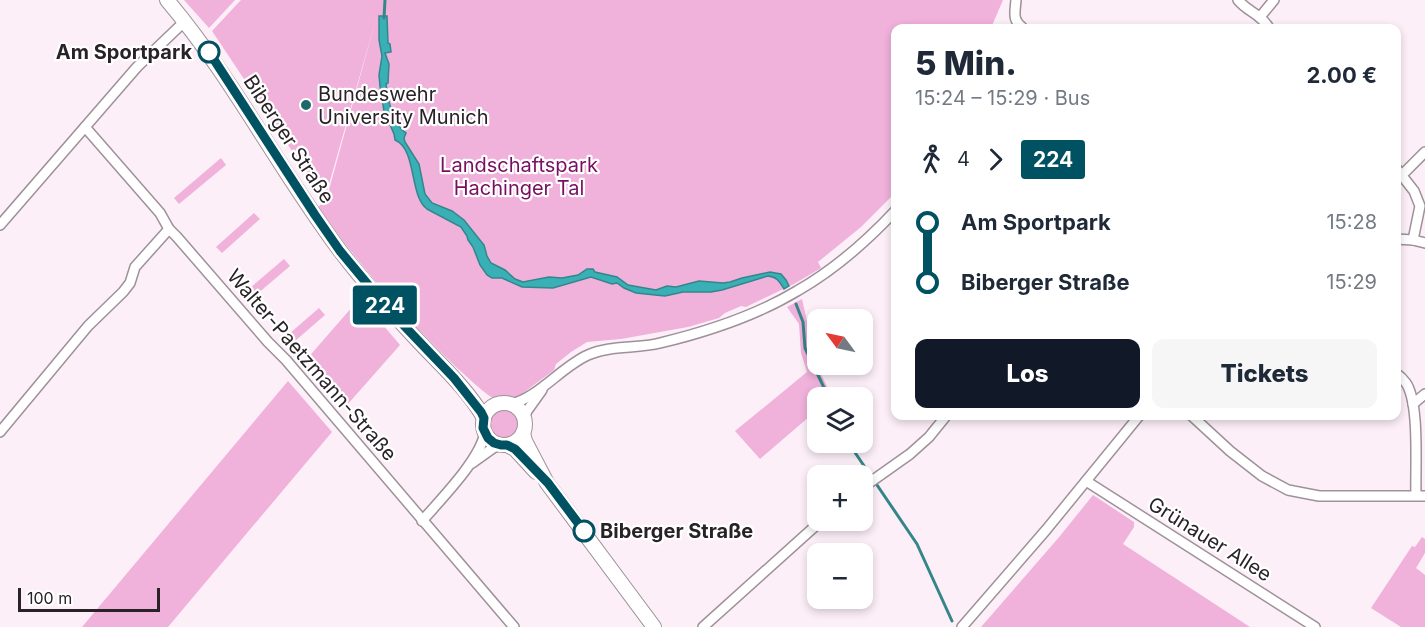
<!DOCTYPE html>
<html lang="de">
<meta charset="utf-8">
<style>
:root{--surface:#fff;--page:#f6f6f7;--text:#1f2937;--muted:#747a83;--accent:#111827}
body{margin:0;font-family:Inter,sans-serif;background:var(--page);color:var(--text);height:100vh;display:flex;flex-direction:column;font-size:22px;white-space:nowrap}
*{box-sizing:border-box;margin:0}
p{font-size:20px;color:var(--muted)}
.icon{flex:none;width:33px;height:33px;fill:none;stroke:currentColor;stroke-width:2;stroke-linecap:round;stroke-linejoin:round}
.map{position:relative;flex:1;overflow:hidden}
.details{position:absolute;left:891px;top:24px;width:510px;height:396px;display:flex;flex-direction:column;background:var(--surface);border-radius:12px;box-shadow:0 3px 9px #0003}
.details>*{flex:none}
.badge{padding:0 12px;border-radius:4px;font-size:21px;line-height:39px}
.needle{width:39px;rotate:303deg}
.controls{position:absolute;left:807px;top:309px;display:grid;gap:12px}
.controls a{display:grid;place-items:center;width:66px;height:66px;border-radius:12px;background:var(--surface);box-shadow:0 3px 9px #0003;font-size:30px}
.scale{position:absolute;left:18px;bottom:15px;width:142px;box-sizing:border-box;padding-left:6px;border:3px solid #292327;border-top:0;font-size:16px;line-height:21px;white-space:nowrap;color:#292327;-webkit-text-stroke:4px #fff;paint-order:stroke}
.map>.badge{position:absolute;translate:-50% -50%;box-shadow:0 0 0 3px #fff}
.legs{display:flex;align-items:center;gap:9px;height:66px;padding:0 24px;font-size:20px}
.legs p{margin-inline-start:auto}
.head{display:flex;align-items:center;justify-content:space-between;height:102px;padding:0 24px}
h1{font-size:33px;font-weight:800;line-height:45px}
.primary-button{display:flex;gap:12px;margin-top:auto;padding:12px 24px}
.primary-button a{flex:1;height:69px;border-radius:12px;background:var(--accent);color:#fff;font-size:24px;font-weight:800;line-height:69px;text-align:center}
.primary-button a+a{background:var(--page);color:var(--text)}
ul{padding:0 24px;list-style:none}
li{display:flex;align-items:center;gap:21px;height:60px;font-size:22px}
li i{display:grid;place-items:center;width:9px;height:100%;margin:0 8px;background:currentColor}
li i::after{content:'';width:15px;height:15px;margin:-8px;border:4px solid;border-radius:50%;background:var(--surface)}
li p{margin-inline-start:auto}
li:first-child i{background:linear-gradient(#0000 50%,currentColor 0)}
li:last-child i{background:linear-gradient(currentColor 50%,#0000 0)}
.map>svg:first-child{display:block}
.green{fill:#f0b1da}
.water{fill:#38b0b5;stroke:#34868a;stroke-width:1.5}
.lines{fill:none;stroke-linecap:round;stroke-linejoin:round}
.stream{stroke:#34868a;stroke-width:3}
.street-casing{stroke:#9e9199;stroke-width:12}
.secondary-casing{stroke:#9e9199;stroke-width:16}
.street{stroke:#fff;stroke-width:9}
.secondary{stroke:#fff;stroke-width:14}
.line-1-casing{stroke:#fff;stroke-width:14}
.line-1{stroke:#005262;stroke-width:9}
.stop-1-dot{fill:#fff;stroke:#005262;stroke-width:3}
.poi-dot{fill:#1c696c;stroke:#fff;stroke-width:2}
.labels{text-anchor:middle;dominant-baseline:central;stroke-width:4.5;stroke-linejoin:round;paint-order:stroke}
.stop-label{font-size:20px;font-weight:bold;fill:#292327;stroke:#fff;text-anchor:end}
.poi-label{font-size:20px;fill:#292327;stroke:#fff;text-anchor:start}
.street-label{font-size:20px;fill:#292327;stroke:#fff}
.park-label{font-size:20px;fill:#790f60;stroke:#fff}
</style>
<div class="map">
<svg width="1425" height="627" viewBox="0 0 1425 627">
<rect width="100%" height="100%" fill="#fdeff8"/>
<g class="green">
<polygon points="184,0 235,0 209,28"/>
<path d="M241,0H1003L991,28H896L895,193L861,227L818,262L821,268L794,284L752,304L746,307L741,306L725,313L719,318L688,327L621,339L587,342L571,352L556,364L554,370L519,396C513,398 498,399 492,397C486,395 463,373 457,368C405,318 359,265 318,207L324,202L327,197L377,15L326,195L324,199L212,31Z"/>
<polygon points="221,158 226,165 179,204 174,198"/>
<polygon points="254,213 260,219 222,253 216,247"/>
<polygon points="284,259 290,266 256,295 250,288"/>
<polygon points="360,298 400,345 347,405 306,360"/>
<polygon points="802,299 807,321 808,347 832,397 818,398 817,410 760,459 735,431 807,372 801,353 799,324 787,307"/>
<polygon points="319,308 325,315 295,341 289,334"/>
<polygon points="288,381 332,432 168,627 82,627"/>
<circle cx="504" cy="423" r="15"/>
<polygon points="1093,495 1134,522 1134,527 1123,544 1250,627 981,627 1060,536"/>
<polygon points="1422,537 1425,539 1425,553 1416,568 1425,575 1425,627 1401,627 1371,608 1412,546 1415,547"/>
</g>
<path class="water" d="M379,16H387L388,43L390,44L391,52L385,53L389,64L388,83L386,84C388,100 392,124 406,133L404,138L405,142L419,164L425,194L432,203L452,211L464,220L484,245L487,256L491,263L505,270L515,279L523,282L549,277L562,278L578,275L587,269H593L595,272L617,277L628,285L656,290L667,286L676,287L699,281L723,283L730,282L742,278L770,272L781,274L786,280L789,286L784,289C779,281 777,277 768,276L722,290L711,292H683L665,296L636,293L624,288L617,283L612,284L591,277L553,288L522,287L502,278H492L487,275L480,265L473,247L468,240L467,236L461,227L427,209C409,196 417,149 395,140L394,134L384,111L380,86L379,75L382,56L379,40Z"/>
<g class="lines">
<g class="stream">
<polyline points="384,18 385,0"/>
<polyline points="796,304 803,322 805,348 829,398"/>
<polyline points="850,442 856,454 917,544 952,621"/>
</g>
<g class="street-casing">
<g id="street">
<path d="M1016,0C1015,13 1012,20 1023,28"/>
<path d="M1238,0C1249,13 1259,12 1269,28"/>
<polyline points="1260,17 1274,0"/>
<polyline points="85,127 160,213 169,229 177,237 268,342 286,360 514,627"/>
<polyline points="1396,168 1414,191 1420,206 1413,240"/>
<polyline points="1402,175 1425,152"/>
<polyline points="0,225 137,67 185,21"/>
<polyline points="1396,239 1413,240 1425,243"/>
<path d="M1396,373C1400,376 1403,379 1406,383C1420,404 1415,469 1416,495"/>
<path d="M511,404C538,398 561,367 588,355C610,345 637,349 660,343C706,332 757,315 797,291C834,270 867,241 896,210"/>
<polyline points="1413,404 1425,394"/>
<polyline points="1192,416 1230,451 1262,476 1288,490 1319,496 1425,496"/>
<polyline points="524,418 527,411 542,390"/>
<polyline points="0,432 88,326 123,292 130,283 135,267 169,229"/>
<polyline points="472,463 493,448 501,445"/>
<polyline points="1086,481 1315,627"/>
<polyline points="862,488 910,454 929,437 946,416"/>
<path d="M422,521C440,500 481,459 485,432"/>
<polyline points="703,627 822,520"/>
<polyline points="962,627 1046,530 1139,416"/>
</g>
</g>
<g class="secondary-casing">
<g id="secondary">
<path d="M167,0C233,78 279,170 341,252C366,285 394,315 422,345C444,368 468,390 484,418"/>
<circle cx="504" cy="424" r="21"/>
<polyline points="523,433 525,441 547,483 654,627"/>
<polyline points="507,445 515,449 536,472"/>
</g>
</g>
<use href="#street" class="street"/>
<use href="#secondary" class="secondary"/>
</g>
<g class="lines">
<g class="line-1-casing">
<polyline id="line-1" points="209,52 315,215 340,251 390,311 454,378 481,412 484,418 483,428 488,438 494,443 501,445 507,445 515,449 548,483 584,531"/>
</g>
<use href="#line-1" class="line-1"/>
</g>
<g class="stop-1-dot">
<circle cx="209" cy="52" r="10"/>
<circle cx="584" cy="531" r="10"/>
</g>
<circle class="poi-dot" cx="306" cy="105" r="6"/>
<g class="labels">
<g class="stop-label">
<text x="192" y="52">Am Sportpark</text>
<text x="600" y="531" text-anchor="start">Biberger Straße</text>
</g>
<g class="poi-label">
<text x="318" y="94">Bundeswehr<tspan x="318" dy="23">University Munich</tspan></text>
</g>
<g class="street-label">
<text transform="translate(289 139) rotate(57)">Biberger Straße</text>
<text transform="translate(312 365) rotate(49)">Walter-Paetzmann-Straße</text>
<text transform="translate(1210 539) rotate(32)">Grünauer Allee</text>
</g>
<g class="park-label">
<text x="519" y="165">Landschaftspark<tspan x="519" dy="23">Hachinger Tal</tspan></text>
</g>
</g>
</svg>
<div class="controls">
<a><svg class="needle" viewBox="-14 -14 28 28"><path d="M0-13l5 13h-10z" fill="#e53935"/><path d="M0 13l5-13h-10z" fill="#747a83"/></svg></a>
<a><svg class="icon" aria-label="layers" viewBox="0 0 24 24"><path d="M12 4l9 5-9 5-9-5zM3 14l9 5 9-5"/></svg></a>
<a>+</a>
<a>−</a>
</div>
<div class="scale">100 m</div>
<b class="badge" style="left:385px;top:305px;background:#005262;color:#fff">224</b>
<section class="details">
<div class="head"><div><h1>5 Min.</h1><p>15:24 – 15:29 · Bus</p></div><b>2.00 €</b></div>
<div class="legs"><svg class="icon" aria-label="walk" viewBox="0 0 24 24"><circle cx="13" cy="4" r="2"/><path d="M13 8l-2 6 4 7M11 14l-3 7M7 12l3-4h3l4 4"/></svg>4<svg class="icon" aria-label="forward" viewBox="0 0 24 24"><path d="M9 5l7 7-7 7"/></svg><b class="badge" style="background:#005262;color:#fff">224</b></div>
<ul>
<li><i style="color:#005262"></i><b>Am Sportpark</b><p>15:28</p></li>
<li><i style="color:#005262"></i><b>Biberger Straße</b><p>15:29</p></li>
</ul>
<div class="primary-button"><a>Los</a><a>Tickets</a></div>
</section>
</div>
